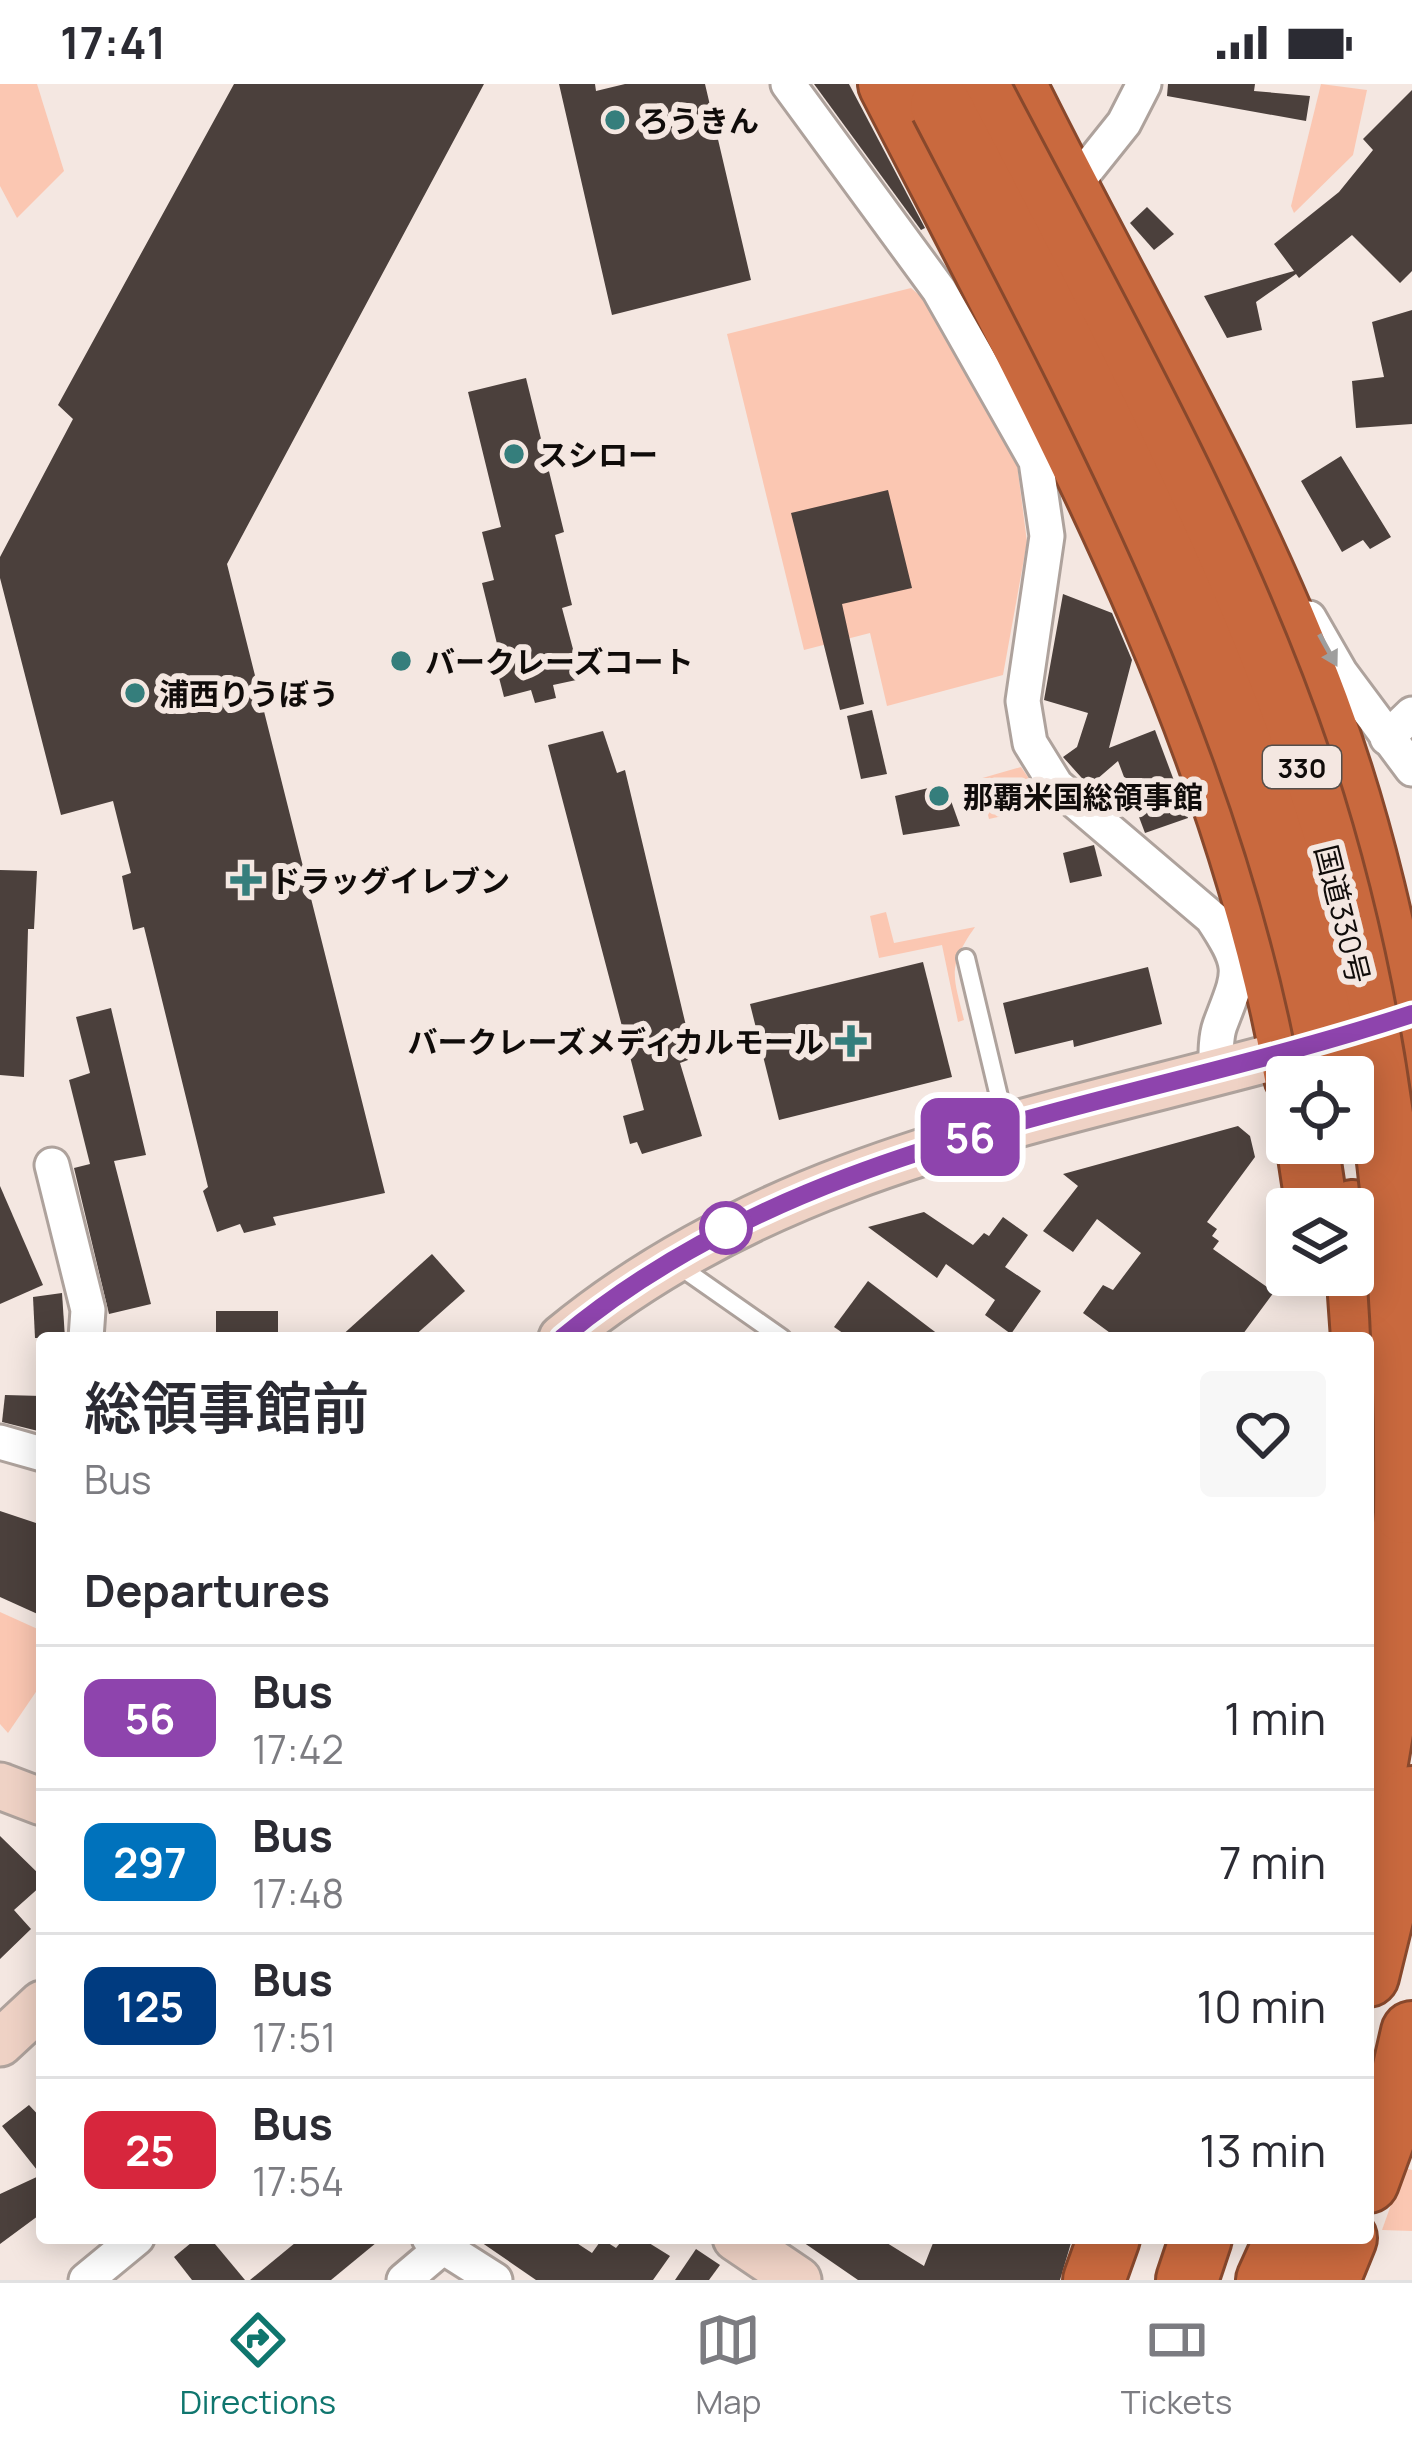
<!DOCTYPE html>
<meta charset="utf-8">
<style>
:root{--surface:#fff;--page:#f7f7f7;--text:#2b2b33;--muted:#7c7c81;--line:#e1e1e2;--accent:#0f766e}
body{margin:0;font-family:Manrope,"Noto Sans JP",sans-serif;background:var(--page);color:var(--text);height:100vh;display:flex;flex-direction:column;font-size:45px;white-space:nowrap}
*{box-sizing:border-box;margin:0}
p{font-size:39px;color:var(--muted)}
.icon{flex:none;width:66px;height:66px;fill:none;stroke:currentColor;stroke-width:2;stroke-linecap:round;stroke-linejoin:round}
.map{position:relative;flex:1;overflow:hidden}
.details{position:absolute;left:36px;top:1248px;width:1338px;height:912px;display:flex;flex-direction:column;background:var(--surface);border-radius:12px;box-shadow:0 6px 30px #0003}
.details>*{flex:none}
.badge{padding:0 24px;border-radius:18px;font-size:42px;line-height:78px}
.fabs{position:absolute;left:1266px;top:972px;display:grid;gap:24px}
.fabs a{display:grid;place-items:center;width:108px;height:108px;border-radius:12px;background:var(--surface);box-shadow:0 6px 30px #0003;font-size:60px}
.map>.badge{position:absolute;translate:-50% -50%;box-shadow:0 0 0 6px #fff}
h2{padding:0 48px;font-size:45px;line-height:108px}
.round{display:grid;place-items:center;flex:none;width:126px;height:126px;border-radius:12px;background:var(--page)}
.headline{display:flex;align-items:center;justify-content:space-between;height:204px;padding:0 48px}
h1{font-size:57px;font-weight:600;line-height:90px}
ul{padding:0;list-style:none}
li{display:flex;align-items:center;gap:36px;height:144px;padding:0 48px;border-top:3px solid var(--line)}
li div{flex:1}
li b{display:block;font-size:45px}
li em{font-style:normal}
li .badge{min-width:132px;font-weight:700;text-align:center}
.status{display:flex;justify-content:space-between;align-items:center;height:84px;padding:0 60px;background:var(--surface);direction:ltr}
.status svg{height:33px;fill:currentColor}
.tab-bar{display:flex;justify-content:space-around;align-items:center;height:168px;border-top:3px solid var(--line);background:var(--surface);font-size:33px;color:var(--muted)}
.tab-bar a{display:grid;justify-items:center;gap:6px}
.tab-bar .selected{color:var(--accent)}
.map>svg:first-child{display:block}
.green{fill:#fbc7b2}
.building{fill:#4b403c}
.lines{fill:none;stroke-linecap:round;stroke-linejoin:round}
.lane-casing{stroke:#aea29c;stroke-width:22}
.street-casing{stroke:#aea29c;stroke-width:39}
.secondary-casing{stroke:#aea29c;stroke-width:51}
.highway-casing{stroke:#88482c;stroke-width:66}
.lane{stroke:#fff;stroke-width:16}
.street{stroke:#fff;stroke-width:33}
.secondary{stroke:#efd2c5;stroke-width:45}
.highway{stroke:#c9693e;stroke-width:60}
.highway-bridge-casing{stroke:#88482c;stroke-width:66;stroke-linecap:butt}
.highway-bridge{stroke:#c9693e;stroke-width:60}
.oneway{fill:#9f9e9d}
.line-casing{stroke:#fff;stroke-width:27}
.line{stroke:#8e44ad;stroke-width:18}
.poi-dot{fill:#357e7c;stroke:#f4e7e1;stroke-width:4.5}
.stop-dot{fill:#fff;stroke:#8e44ad;stroke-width:6}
.labels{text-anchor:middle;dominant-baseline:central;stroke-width:12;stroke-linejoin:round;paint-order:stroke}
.shield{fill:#f4e7e1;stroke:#544e4a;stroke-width:3}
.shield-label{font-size:27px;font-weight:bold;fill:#100c0a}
.poi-label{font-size:30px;font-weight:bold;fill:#100c0a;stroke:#f4e7e1;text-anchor:start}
.street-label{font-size:30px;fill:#100c0a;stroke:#f4e7e1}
</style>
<div class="status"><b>17:41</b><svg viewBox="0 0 49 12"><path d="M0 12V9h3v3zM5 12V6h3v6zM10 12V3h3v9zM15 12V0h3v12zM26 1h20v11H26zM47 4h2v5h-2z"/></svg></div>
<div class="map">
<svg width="1412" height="2196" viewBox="0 0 1412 2196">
<rect width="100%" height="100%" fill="#f4e7e1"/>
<g class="green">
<polygon points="0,0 37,0 64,87 17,134 0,102"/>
<polygon points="1321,0 1367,6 1353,71 1294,129 1291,122"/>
<polygon points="911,204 924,215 1017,380 1027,458 1003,591 887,622 870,549 804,566 727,250"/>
<polygon points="1021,683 1048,722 989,735 979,695"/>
<path d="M886,828L894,859L975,843C947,883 953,891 964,936L958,938L942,861L879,874L870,832Z"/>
<polygon points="0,1528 42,1547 42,1599 8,1649 0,1640"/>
<polygon points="1404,2084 1412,2086 1412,2147 1382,2146"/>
</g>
<g class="building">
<polygon points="234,0 484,0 227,480 385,1109 273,1133 276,1141 244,1149 240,1140 217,1148 203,1107 208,1103 144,843 133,846 122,792 131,789 113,717 61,731 0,494 0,473 73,335 58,321"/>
<polygon points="559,0 595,0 596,7 625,0 705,0 751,196 612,231"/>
<polygon points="814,0 849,0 925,144 921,146"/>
<polygon points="1168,0 1255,0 1254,7 1310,12 1306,37 1167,12"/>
<polygon points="1412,6 1412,187 1400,199 1352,151 1299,194 1296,190 1256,218 1262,246 1227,254 1204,212 1294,187 1274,160 1339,108 1373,66 1363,55"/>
<polygon points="1147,123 1174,150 1154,166 1130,139"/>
<polygon points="1412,226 1412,340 1356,344 1352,297 1384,293 1372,238"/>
<polygon points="526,294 564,448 555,451 572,521 562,524 581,595 553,601 556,614 535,619 531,606 504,613 496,582 502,580 482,499 494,496 482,448 501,443 468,308"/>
<polygon points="1341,372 1391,453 1370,465 1363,456 1342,468 1301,397"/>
<polygon points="888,406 912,504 842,520 864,620 840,626 791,429"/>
<polygon points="1063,510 1112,529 1132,576 1109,664 1155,646 1188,734 1145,749 1118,677 1089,702 1063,673 1077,663 1088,629 1044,616"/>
<polygon points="872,626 887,690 861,695 847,632"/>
<polygon points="603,647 617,689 625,686 687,946 681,949 688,976 680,979 702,1052 642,1070 637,1058 630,1060 623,1032 644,1026 548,661"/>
<polygon points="945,700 960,742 903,751 895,712"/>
<polygon points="1094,761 1102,792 1070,799 1063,769"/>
<polygon points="0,786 37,787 34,845 28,845 24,993 0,991"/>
<polygon points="923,878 952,993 779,1036 750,920"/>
<polygon points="1148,883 1162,940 1074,963 1073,956 1015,970 1003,919"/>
<polygon points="111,924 146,1071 114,1077 151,1220 109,1230 74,1084 90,1080 69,996 90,989 76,933"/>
<polygon points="1238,1042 1250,1052 1255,1073 1207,1138 1217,1145 1212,1152 1219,1157 1213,1165 1274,1208 1240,1254 1117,1254 1083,1229 1103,1201 1113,1206 1141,1169 1097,1135 1073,1168 1043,1147 1078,1102 1063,1090"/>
<polygon points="0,1102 43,1201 0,1220"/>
<polygon points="924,1128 973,1161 984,1149 989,1152 1003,1133 1028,1151 1005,1183 1041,1207 1011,1250 985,1231 995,1216 946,1180 937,1194 868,1143"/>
<polygon points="432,1170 465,1207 412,1254 339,1254"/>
<polygon points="868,1197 943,1254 850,1254 834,1243"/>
<polygon points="62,1209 65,1254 35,1254 33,1213"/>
<rect x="216" y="1227" width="62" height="27"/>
<polygon points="5,1311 42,1312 42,1348 2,1338"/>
<polygon points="0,1427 42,1441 42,1532 0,1513"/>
<polygon points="0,1752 42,1793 42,1801 14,1826 31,1845 0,1875"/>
<polygon points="29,2021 42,2035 42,2129 0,2160 0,2110 41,2091 2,2042"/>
<polygon points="197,2154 210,2154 245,2196 192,2196 174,2173"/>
<polygon points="301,2154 382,2154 331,2196 250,2196"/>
<polygon points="475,2154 569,2154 592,2169 602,2155 616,2164 624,2154 641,2154 670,2172 653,2196 536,2196"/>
<polygon points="797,2154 879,2154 924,2182 935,2154 1071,2159 1060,2196 858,2196"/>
<polygon points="696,2165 720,2181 709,2196 675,2196"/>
</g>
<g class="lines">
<g class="lane-casing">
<g id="lane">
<polyline points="966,874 1006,1042"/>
<polyline points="679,1182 782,1254"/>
</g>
</g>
<g class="street-casing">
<g id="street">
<path d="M788,0L939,206L1036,377L1047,452L1023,617L1030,659L1056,701L1212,834C1246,885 1240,888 1220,941C1215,955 1216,975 1216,989"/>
<polyline points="1068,109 1124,39 1144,0"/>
<polyline points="1309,534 1340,588 1412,685"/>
<polyline points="1387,654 1412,630"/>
<polyline points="52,1081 88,1226 86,1254"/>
<polyline points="0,1358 42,1370"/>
<polyline points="429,2154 495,2196"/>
<polyline points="86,2196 137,2154"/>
<polyline points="404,2196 443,2163"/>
</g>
</g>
<g class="secondary-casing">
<g id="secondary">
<path d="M562,1254C779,1075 1055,1035 1318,961"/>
<polyline points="0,1702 42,1718"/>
<polyline points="0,1959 42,1920"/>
<polyline points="736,2154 798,2196"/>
</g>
</g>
<g class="highway-casing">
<g id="highway">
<path d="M889,0C1053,320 1231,635 1295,993"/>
<path d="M1015,0C1116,206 1238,405 1318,621C1363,741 1390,865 1412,991"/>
<polyline points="1307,1059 1317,1125"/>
<polyline points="1353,1127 1362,1254"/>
<polyline points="1368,1732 1389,1607 1405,1429"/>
<polyline points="1368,1892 1412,1713"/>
<polyline points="1368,2098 1394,2027 1412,1948"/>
<polyline points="1094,2196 1109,2154"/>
<polyline points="1187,2196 1201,2154"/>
<polyline points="1267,2196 1286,2154"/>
<polyline points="1329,2196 1346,2154"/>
</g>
</g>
<use href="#lane" class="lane"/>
<use href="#street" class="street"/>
<use href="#secondary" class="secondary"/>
<use href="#highway" class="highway"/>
<g class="highway-bridge-casing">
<g id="highway-bridge">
<path d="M978,1C1093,222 1221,442 1301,679C1382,922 1408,1173 1405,1429"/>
<path d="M941,22C1103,334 1270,644 1333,993"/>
</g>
</g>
<use href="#highway-bridge" class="highway-bridge"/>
</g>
<defs><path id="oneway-solid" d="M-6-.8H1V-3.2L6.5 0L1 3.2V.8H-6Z" transform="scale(3)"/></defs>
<use class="oneway" href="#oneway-solid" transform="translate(1328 566) rotate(61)"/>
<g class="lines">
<g class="line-casing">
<path id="line" d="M562,1254C802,1053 1124,1025 1412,930"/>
</g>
<use href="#line" class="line"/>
</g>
<g class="poi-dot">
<circle cx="615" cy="36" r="12"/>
<circle cx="514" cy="370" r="12"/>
<circle cx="401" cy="577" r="12"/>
<circle cx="135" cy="609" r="12"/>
<circle cx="939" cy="712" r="12"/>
<path d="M240 778h12v12h12v12h-12v12h-12v-12h-12v-12h12z"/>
<path d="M845 939h12v12h12v12h-12v12h-12v-12h-12v-12h12z"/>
</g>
<circle class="stop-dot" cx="726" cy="1144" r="24"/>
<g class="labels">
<rect class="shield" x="1263" y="662" width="78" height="42" rx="9"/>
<g class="shield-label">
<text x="1302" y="683">330</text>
</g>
<g class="poi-label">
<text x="639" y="36">ろうきん</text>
<text x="538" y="370">スシロー</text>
<text x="425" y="577">バークレーズコート</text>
<text x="159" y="609">浦西りうぼう</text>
<text x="963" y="712">那覇米国総領事館</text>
<text x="270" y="796">ドラッグイレブン</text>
<text x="824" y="957" text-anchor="end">バークレーズメディカルモール</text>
</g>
<g class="street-label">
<text transform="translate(1343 830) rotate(76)">国道330号</text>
</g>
</g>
</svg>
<div class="fabs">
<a><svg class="icon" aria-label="locate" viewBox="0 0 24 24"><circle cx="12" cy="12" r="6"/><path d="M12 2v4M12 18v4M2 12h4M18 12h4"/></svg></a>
<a><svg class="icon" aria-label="layers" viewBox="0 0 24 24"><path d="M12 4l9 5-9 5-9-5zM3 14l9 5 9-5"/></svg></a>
</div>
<b class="badge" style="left:970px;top:1053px;background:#8e44ad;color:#fff">56</b>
<section class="details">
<div class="headline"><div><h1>総領事館前</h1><p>Bus</p></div><a class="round"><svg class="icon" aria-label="heart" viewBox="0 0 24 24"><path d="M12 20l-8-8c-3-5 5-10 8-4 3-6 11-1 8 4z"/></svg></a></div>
<h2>Departures</h2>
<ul>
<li><span class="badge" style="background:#8e44ad;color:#fff">56</span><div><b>Bus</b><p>17:42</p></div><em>1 min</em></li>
<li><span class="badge" style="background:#0072bc;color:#fff">297</span><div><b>Bus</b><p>17:48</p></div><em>7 min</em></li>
<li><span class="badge" style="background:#003b80;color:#fff">125</span><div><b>Bus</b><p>17:51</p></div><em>10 min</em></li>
<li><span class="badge" style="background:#d7263d;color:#fff">25</span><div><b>Bus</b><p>17:54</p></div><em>13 min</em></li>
</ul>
</section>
</div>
<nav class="tab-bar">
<a class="selected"><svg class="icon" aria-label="directions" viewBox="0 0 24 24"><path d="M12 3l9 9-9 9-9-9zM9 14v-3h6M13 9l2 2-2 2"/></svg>Directions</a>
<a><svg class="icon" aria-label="map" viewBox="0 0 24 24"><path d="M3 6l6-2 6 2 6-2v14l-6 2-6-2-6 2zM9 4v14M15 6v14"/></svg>Map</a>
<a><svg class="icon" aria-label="tickets" viewBox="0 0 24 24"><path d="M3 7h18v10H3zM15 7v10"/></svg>Tickets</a>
</nav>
